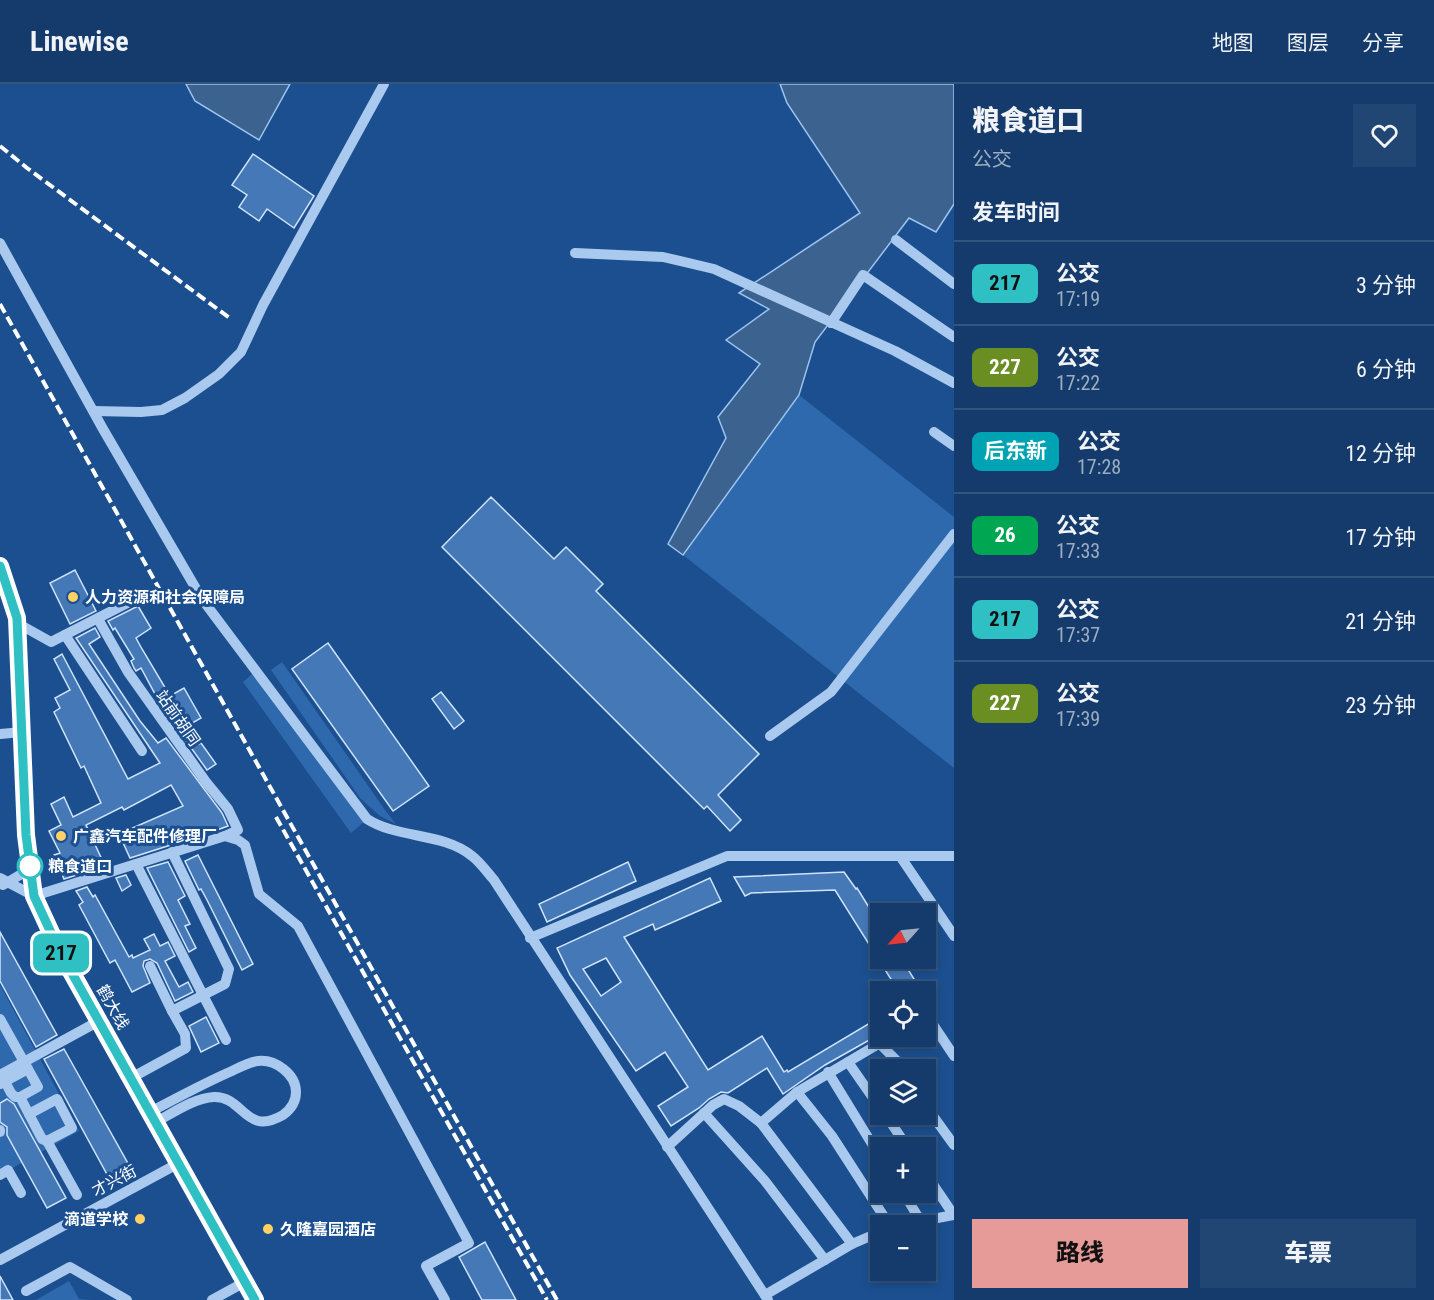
<!DOCTYPE html>
<html lang="zh">
<meta charset="utf-8">
<style>
:root{--surface:#143b6b;--page:#214673;--text:#f1f3f6;--muted:#9dadc1;--line:#33557e;--accent:#e69b98}
body{margin:0;font-family:"Roboto Condensed","Noto Sans SC",sans-serif;background:var(--page);color:var(--text);height:100vh;display:flex;flex-direction:column;font-size:22px;white-space:nowrap}
*{box-sizing:border-box;margin:0}
p{font-size:20px;color:var(--muted)}
.icon{flex:none;width:33px;height:33px;fill:none;stroke:currentColor;stroke-width:2;stroke-linecap:round;stroke-linejoin:round}
.map{position:relative;flex:1;overflow:hidden}
.details{display:flex;flex-direction:column;background:var(--surface);width:480px}
.details>*{flex:none}
.badge{padding:0 12px;border-radius:9px;font-size:21px;line-height:39px}
.needle{width:39px;rotate:243deg}
.buttons{position:absolute;left:870px;top:819px;display:grid;gap:12px}
.buttons a{display:grid;place-items:center;width:66px;height:66px;border-radius:0px;background:var(--surface);box-shadow:0 3px 9px #0003,0 0 0 2px var(--line);font-size:30px}
.map>.badge{position:absolute;translate:-50% -50%;box-shadow:0 0 0 3px #fff}
h2{padding:0 18px;font-size:22px;line-height:54px}
.round{display:grid;place-items:center;flex:none;width:63px;height:63px;border-radius:0px;background:var(--page)}
.overview{display:flex;align-items:center;justify-content:space-between;height:102px;padding:0 18px}
h1{font-size:28px;font-weight:800;line-height:45px}
.action{display:flex;gap:12px;margin-top:auto;padding:12px 18px}
.action a{flex:1;height:69px;border-radius:0px;background:var(--accent);color:#111;font-size:24px;font-weight:800;line-height:69px;text-align:center}
.action a+a{background:var(--page);color:var(--text)}
ul{padding:0;list-style:none}
li{display:flex;align-items:center;gap:18px;height:84px;padding:0 18px;border-top:2px solid var(--line)}
li div{flex:1}
li b{display:block;font-size:22px}
li em{font-style:normal}
li .badge{min-width:66px;font-weight:700;text-align:center}
header{display:flex;align-items:center;gap:36px;box-sizing:border-box;height:84px;padding:0 30px;background:var(--surface);border-bottom:2px solid var(--line)}
header strong{font-size:28px}
nav{display:flex;gap:33px;margin-inline-start:auto;font-size:21px}
main{display:flex;flex:1;min-height:0}
.map>svg:first-child{display:block}
.green{fill:#2e69ad}
.water{fill:#3c6290;stroke:#9cc4f0;stroke-width:1.5}
.building{fill:#4478b7;stroke:#cfe3fa;stroke-width:1.5;fill-rule:evenodd}
.lines{fill:none;stroke-linecap:round;stroke-linejoin:round}
.minor{stroke:#a9c9ee;stroke-width:10}
.highway{stroke:#fff;stroke-width:18}
.rail{stroke:#fff;stroke-width:4;stroke-dasharray:10 4.5;stroke-linecap:butt}
.line-casing{stroke:#fff;stroke-width:14}
.line{stroke:#2ec0c2;stroke-width:9}
.poi-dot{fill:#ffd166;stroke:#1b4f8f;stroke-width:2}
.stop-dot{fill:#fff;stroke:#2ec0c2;stroke-width:3}
.labels{text-anchor:middle;dominant-baseline:central;stroke-width:6;stroke-linejoin:round;paint-order:stroke}
.poi-label{font-size:16px;font-weight:bold;fill:#fff;stroke:#1b4f8f;text-anchor:start}
.street-label{font-size:16px;fill:#fff;stroke:#1b4f8f}
.stop-label{font-size:16px;font-weight:bold;fill:#fff;stroke:#1b4f8f;text-anchor:start}
</style>
<header>
<strong>Linewise</strong>
<nav><a>地图</a><a>图层</a><a>分享</a></nav>
</header>
<main>
<div class="map">
<svg width="954" height="1216" viewBox="0 0 954 1216">
<rect width="100%" height="100%" fill="#1b4f8f"/>
<g class="green">
<polygon points="799,311 954,433 954,684 683,471"/>
<polygon points="282,578 385,726 396,740 380,732 360,714 271,586"/>
<polygon points="253,589 364,738 351,749 243,598"/>
<polygon points="0,901 79,1047 0,1091"/>
<polygon points="69,1197 79,1215 90,1216 36,1216"/>
</g>
<g class="water">
<polygon points="186,0 290,0 259,56 195,17"/>
<polygon points="780,0 954,0 954,120 936,148 909,134 815,258 799,311 683,471 668,460 726,354 718,333 760,280 726,256 769,225 739,209 860,129 787,19"/>
</g>
<g class="building">
<polygon points="253,70 314,112 294,144 267,125 259,137 239,123 247,111 232,101"/>
<polygon points="491,413 554,475 566,463 603,500 596,507 759,670 718,711 741,736 730,747 707,722 704,725 442,463"/>
<polygon points="75,486 96,527 70,540 50,499"/>
<polygon points="138,522 151,544 136,554 142,565 170,612 184,604 201,634 187,642 199,660 201,659 216,680 207,686 162,623 141,584 136,587 134,584 131,577 134,575 115,544 113,546 108,537"/>
<polygon points="95,544 100,553 89,560 140,637 158,659 166,654 222,729 228,742 206,750 205,747 177,759 130,774 119,750 183,722 171,701 124,726 122,723 86,741 105,782 64,795 54,771 60,769 49,747 61,741 51,720 64,713 73,733 101,719 84,682 81,684 54,628 60,624 55,614 70,606 54,575 62,570 128,695 160,679 76,554"/>
<polygon points="328,559 429,702 393,727 292,585"/>
<polygon points="441,608 464,637 454,645 432,615"/>
<polygon points="198,771 253,880 242,886 207,816 201,805 199,806 185,777"/>
<polygon points="168,778 185,812 178,816 190,840 185,842 196,864 189,868 147,784"/>
<polygon points="628,778 636,797 547,838 539,820"/>
<polygon points="844,788 856,805 857,804 880,841 880,874 901,874 922,908 899,908 835,806 751,809 745,812 734,793"/>
<polygon points="126,791 131,801 122,807 116,794"/>
<path d="M710,794L721,817L655,846L653,840L624,853L708,986L762,952L784,988L787,986L788,988L880,933V950L825,981L783,1010L767,984L728,1009L721,1008L709,1015L699,1024L671,1042L658,1022L688,1003L665,968L636,987L570,891L557,864ZM606,874L621,898L601,912L583,885Z"/>
<polygon points="87,803 93,813 95,811 129,873 132,871 133,874 150,866 144,855 154,850 160,862 168,858 175,872 165,877 179,903 188,898 193,908 175,917 157,879 150,875 144,877 143,882 150,899 132,908 115,876 110,879 79,821 83,818 76,807"/>
<polygon points="0,848 57,951 36,963 0,897"/>
<polygon points="206,933 219,959 201,968 189,942"/>
<polygon points="64,965 130,1083 109,1094 44,975"/>
<polygon points="7,1015 14,1020 66,1114 47,1124 7,1051 7,1043 0,1038 0,1019"/>
<polygon points="485,1158 516,1216 482,1216 459,1173"/>
<polygon points="0,1192 13,1216 0,1216"/>
</g>
<g class="lines">
<g class="minor">
<polyline points="896,156 954,200"/>
<path d="M0,159L103,345L202,515L367,735C398,755 442,748 472,772C480,778 487,788 494,796L768,1216"/>
<polyline points="575,169 663,173 714,185 895,267 954,299"/>
<polyline points="831,239 863,191 954,253"/>
<polyline points="94,327 141,328 162,326 185,314 219,290 241,268 263,221 384,0"/>
<polyline points="934,348 954,362"/>
<polyline points="17,539 51,558 143,511"/>
<polyline points="65,551 142,667"/>
<polyline points="0,650 22,648"/>
<polyline points="770,652 831,608 954,450"/>
<polyline points="225,752 238,756 245,761 259,810 298,842 469,1159 426,1182 445,1216"/>
<polyline points="900,772 954,852"/>
<polyline points="136,780 226,956"/>
<polyline points="0,794 34,812 225,752 238,746 228,725 206,698 128,588 98,535"/>
<polyline points="3,801 30,785"/>
<polyline points="530,854 727,772 954,772"/>
<polyline points="150,882 172,927"/>
<polyline points="0,935 38,1003 20,1013 15,1013 11,1009 1,990"/>
<polyline points="930,936 954,972"/>
<polyline points="880,960 906,986"/>
<polyline points="848,978 880,1024"/>
<polyline points="828,988 880,1073"/>
<polyline points="0,991 99,937"/>
<polyline points="131,994 186,964 185,950 172,927 225,900 229,885 172,768"/>
<polyline points="0,1000 28,985"/>
<polyline points="797,1008 832,1052 890,1142"/>
<polyline points="20,1013 42,1055 47,1057"/>
<polyline points="926,1016 933,1032 954,1061"/>
<path d="M150,1028C177,1014 204,999 232,987C240,983 249,978 258,977C275,975 296,990 296,1008C296,1018 290,1026 283,1031C245,1053 244,1012 214,1013C194,1014 173,1029 156,1038"/>
<polyline points="704,1029 765,1097 825,1176"/>
<polyline points="29,1030 57,1015 72,1044 47,1057 77,1111"/>
<polyline points="885,1030 908,1064"/>
<polyline points="761,1039 852,1160"/>
<polyline points="0,1046 0,1048"/>
<polyline points="667,1063 713,1021 724,1015 739,1022 761,1039 797,1008 892,952"/>
<polyline points="926,1090 953,1130"/>
<polyline points="0,1091 8,1086 21,1109"/>
<polyline points="903,1108 920,1136"/>
<polyline points="896,1142 954,1131"/>
<polyline points="0,1176 179,1079"/>
<polyline points="26,1207 70,1183 127,1216"/>
<polyline points="765,1211 852,1160 880,1148"/>
<polyline points="212,1216 245,1198"/>
</g>
<polyline class="highway" points="0,482 17,534 26,751 34,812 59,866 255,1216"/>
<g class="rail">
<polyline points="0,62 27,84 231,235"/>
<polyline points="0,220 557,1216"/>
<polyline points="276,733 547,1216"/>
</g>
</g>
<g class="lines">
<g class="line-casing">
<polyline id="line" points="0,482 17,534 26,751 34,812 59,866 255,1216"/>
</g>
<use href="#line" class="line"/>
</g>
<g class="poi-dot">
<circle cx="73" cy="513" r="6"/>
<circle cx="61" cy="752" r="6"/>
<circle cx="140" cy="1135" r="6"/>
<circle cx="268" cy="1145" r="6"/>
</g>
<circle class="stop-dot" cx="30" cy="782" r="12"/>
<g class="labels">
<g class="poi-label">
<text x="85" y="513">人力资源和社会保障局</text>
<text x="73" y="752">广鑫汽车配件修理厂</text>
<text x="128" y="1135" text-anchor="end">滴道学校</text>
<text x="280" y="1145">久隆嘉园酒店</text>
</g>
<g class="street-label">
<text transform="translate(178 634) rotate(55)">站前胡同</text>
<text transform="translate(113 923) rotate(61)">鹤大线</text>
<text transform="translate(114 1097) rotate(-28)">才兴街</text>
</g>
<g class="stop-label">
<text x="48" y="782">粮食道口</text>
</g>
</g>
</svg>
<div class="buttons">
<a><svg class="needle" viewBox="-14 -14 28 28"><path d="M0-13l5 13h-10z" fill="#e53935"/><path d="M0 13l5-13h-10z" fill="#9dadc1"/></svg></a>
<a><svg class="icon" aria-label="locate" viewBox="0 0 24 24"><circle cx="12" cy="12" r="6"/><path d="M12 2v4M12 18v4M2 12h4M18 12h4"/></svg></a>
<a><svg class="icon" aria-label="layers" viewBox="0 0 24 24"><path d="M12 4l9 5-9 5-9-5zM3 14l9 5 9-5"/></svg></a>
<a>+</a>
<a>−</a>
</div>
<b class="badge" style="left:61px;top:869px;background:#2ec0c2;color:#111">217</b>
</div>
<section class="details">
<div class="overview"><div><h1>粮食道口</h1><p>公交</p></div><a class="round"><svg class="icon" aria-label="heart" viewBox="0 0 24 24"><path d="M12 20l-8-8c-3-5 5-10 8-4 3-6 11-1 8 4z"/></svg></a></div>
<h2>发车时间</h2>
<ul>
<li><span class="badge" style="background:#2ec0c2;color:#111">217</span><div><b>公交</b><p>17:19</p></div><em>3 分钟</em></li>
<li><span class="badge" style="background:#6b8e23;color:#fff">227</span><div><b>公交</b><p>17:22</p></div><em>6 分钟</em></li>
<li><span class="badge" style="background:#00a3b4;color:#fff">后东新</span><div><b>公交</b><p>17:28</p></div><em>12 分钟</em></li>
<li><span class="badge" style="background:#00a651;color:#fff">26</span><div><b>公交</b><p>17:33</p></div><em>17 分钟</em></li>
<li><span class="badge" style="background:#2ec0c2;color:#111">217</span><div><b>公交</b><p>17:37</p></div><em>21 分钟</em></li>
<li><span class="badge" style="background:#6b8e23;color:#fff">227</span><div><b>公交</b><p>17:39</p></div><em>23 分钟</em></li>
</ul>
<div class="action"><a>路线</a><a>车票</a></div>
</section>
</main>
